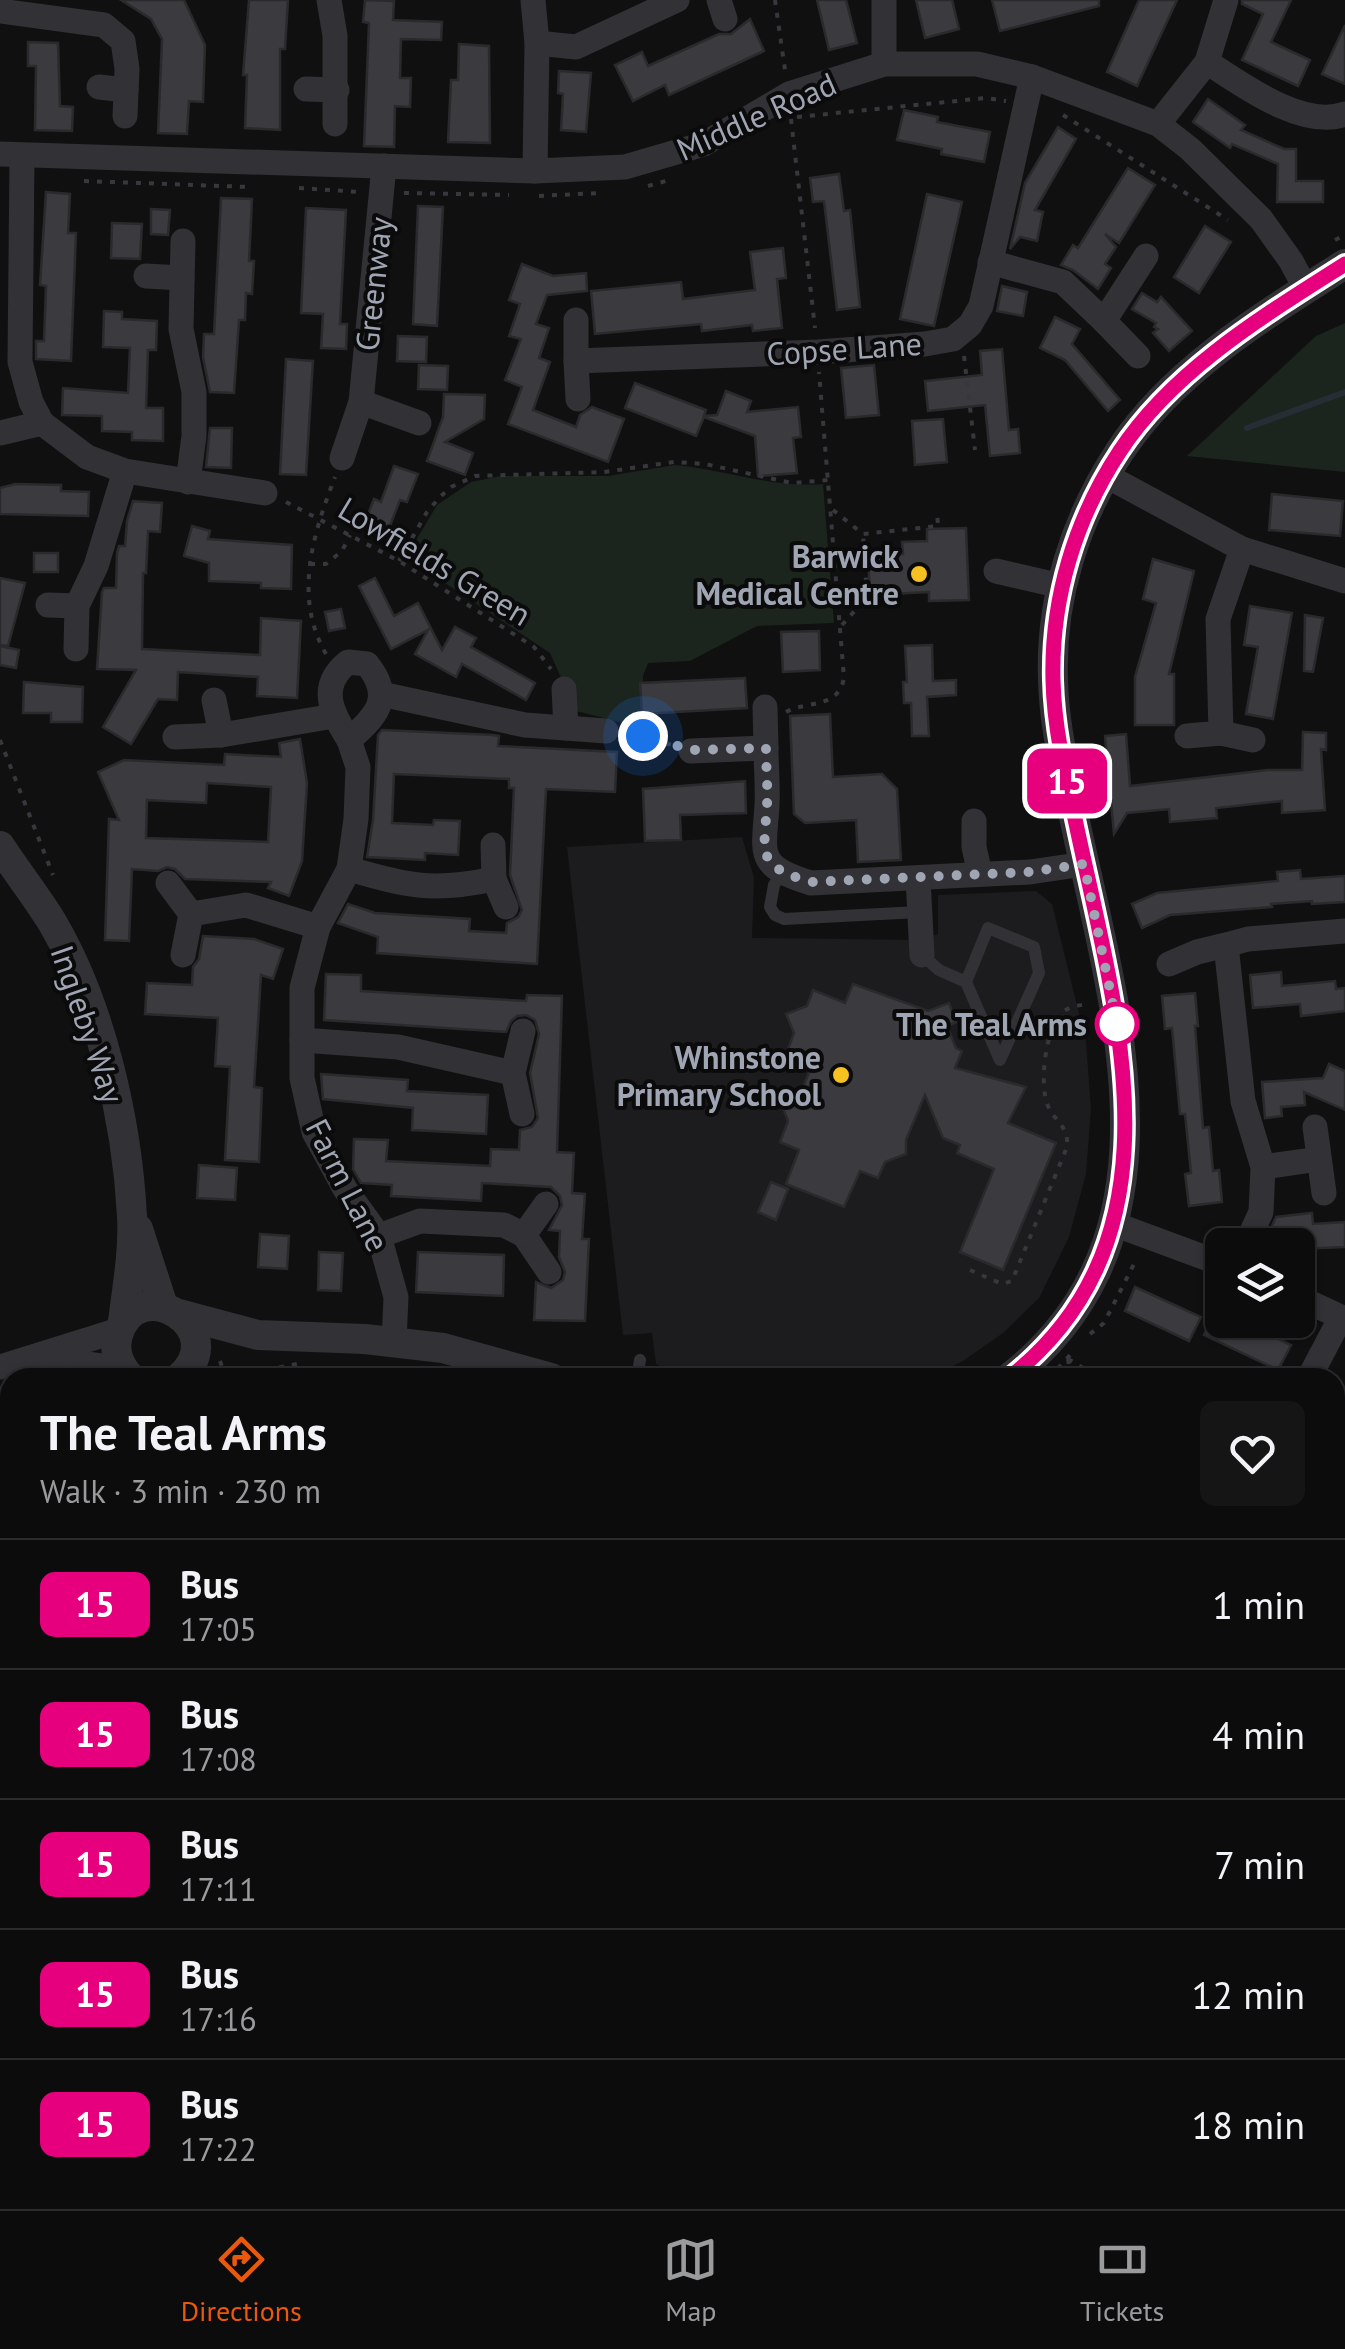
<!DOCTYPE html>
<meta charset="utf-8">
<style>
:root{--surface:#0c0c0d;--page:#151516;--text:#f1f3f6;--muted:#9a9b9d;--line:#2c2c2e;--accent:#ea580c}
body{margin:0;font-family:"PT Sans",sans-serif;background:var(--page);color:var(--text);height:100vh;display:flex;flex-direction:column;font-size:38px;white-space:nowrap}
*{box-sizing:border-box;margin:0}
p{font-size:32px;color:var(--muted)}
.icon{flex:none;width:55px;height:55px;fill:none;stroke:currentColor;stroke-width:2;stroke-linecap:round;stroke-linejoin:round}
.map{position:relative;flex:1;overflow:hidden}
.side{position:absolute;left:0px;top:1368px;width:1345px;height:842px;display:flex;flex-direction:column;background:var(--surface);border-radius:30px 30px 0 0;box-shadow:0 2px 8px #0004,0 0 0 2px var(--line)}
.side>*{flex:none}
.badge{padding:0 20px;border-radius:15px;font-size:35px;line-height:65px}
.controls{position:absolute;left:1205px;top:1228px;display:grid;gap:20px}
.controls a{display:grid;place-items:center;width:110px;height:110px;border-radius:15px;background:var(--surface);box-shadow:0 2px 8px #0004,0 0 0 2px var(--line);font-size:50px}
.you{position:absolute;width:50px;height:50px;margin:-25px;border:8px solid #fff;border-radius:50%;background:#1a73e8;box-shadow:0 0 0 15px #1a73e833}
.map>.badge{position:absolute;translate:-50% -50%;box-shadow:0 0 0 5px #fff}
.round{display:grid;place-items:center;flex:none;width:105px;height:105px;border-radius:15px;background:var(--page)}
.overview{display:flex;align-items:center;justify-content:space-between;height:170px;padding:0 40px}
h1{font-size:48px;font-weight:600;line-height:75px}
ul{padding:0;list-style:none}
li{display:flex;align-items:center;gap:30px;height:130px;padding:0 40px;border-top:2px solid var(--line)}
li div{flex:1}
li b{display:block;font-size:38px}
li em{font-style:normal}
li .badge{min-width:110px;font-weight:700;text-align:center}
.tab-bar{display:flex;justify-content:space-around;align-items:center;height:140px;border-top:2px solid var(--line);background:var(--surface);font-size:28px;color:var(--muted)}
.tab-bar a{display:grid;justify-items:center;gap:5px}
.tab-bar .on{color:var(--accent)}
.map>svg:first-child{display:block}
.built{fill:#1c1c1e}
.green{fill:#1c241e}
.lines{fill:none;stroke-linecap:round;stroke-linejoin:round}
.stream{stroke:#262d35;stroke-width:6}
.building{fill:#3a3a3f;stroke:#2a2a2d;stroke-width:2.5;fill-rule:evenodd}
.path{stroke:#37383d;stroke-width:4;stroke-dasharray:5 8;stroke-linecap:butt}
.service{stroke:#313136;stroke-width:12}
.minor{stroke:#313136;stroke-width:25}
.tertiary{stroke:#313136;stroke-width:30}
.line-casing{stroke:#fff;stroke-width:22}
.line{stroke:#e6007e;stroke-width:15}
.walk{stroke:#a0a5b3;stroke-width:10;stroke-dasharray:0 18}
.poi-dot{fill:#f7c122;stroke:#0b0b0c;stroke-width:4}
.stop-dot{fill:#fff;stroke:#e6007e;stroke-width:5}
.labels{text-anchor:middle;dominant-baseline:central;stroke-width:8;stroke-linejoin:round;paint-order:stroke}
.street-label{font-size:32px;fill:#a0a5b3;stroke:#0b0b0c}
.poi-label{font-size:32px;font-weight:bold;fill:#a0a5b3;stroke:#0b0b0c;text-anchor:end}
.stop-label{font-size:32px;font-weight:bold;fill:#a0a5b3;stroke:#0b0b0c;text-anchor:end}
</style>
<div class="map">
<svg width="1345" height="2209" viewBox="0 0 1345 2209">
<rect width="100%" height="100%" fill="#101011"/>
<polygon class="built" points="742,837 754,878 752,938 921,940 938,934 938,895 1036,891 1052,904 1086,1042 1091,1109 1086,1174 1069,1237 1039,1298 1003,1333 963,1361 928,1378 678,1377 656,1364 652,1333 623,1335 567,847"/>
<g class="green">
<polygon points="1345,323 1345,472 1187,456 1316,336"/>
<path d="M675,465C726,470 772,488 823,484L834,623L757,626L690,661L648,663L643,676L644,728L576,711L550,653L406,557L437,505L471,482L501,476H608Z"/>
<polygon points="1345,1939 1345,2060 1335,2082 1335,1945"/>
</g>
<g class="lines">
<polyline class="stream" points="1247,428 1345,392"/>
</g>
<g class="building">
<polygon points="121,0 184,0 205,45 203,102 189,101 187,134 158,133 162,39 151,19"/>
<polygon points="249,0 288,0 285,49 280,49 280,130 245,128 247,75 243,75"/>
<polygon points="365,0 394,1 393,20 442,22 441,40 401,39 400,78 411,78 410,107 395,106 394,147 364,146 369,23 363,22"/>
<polygon points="817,0 846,0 857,43 829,50"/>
<polygon points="916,0 952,0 959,29 925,38"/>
<polygon points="992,0 1099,0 1099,6 1000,31"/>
<polygon points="1139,0 1177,0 1137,86 1107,72"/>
<polygon points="1242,0 1291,0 1271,42 1310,60 1298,86 1242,60 1263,14 1242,4"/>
<polygon points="750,19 764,51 669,95 665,85 633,101 615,65 642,52 648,66 719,34 731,34"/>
<polygon points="1345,25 1345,84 1322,74"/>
<polygon points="28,42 58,43 60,106 73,107 72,131 35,130 36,66 28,66"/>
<polygon points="459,44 489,46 490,143 448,142 451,80 458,80"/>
<polygon points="559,71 591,73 586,132 561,130 563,94 558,93"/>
<polygon points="1208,99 1245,125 1241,130 1284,149 1296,149 1296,181 1323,181 1323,202 1277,202 1278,164 1232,144 1230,148 1193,122"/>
<polygon points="904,110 938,117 937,122 990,132 984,162 941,154 942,149 897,140"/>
<polygon points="1058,127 1076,139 1035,210 1043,212 1037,241 1020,237 1010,249 1025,183"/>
<polygon points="1128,168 1155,185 1119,243 1105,234 1116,247 1105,264 1111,268 1098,289 1073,270 1061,265 1073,245 1078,248"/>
<polygon points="839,174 844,211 850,210 860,307 837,310 824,201 813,202 810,178"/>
<polygon points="46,192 70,194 68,233 76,233 71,361 36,359 36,341 44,341 46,286 40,285"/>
<polygon points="927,194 962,202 934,326 900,319"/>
<polygon points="221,198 252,199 249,261 254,261 252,294 246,293 245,320 239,320 234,393 210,392 203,357 204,334 214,334"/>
<polygon points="418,206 443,207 437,326 413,324"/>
<polygon points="306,208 346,210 340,324 347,324 346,349 321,348 323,314 301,313"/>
<polygon points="151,209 170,210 168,235 151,234"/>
<polygon points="112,223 142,224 140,259 111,258"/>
<polygon points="1205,226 1231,242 1199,293 1174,277"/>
<polygon points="783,248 786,278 777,279 782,328 753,331 752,325 702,331 701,324 595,334 591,291 681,282 683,299 755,290 750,252"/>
<polygon points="522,264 553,276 586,273 587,291 547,295 536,324 549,328 539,358 550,362 533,410 576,427 580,415 592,407 624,419 608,462 508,424 522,387 505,380 521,339 509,336 520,304 509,300"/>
<polygon points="1002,286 1027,292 1023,316 997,311"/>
<polygon points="1142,293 1157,302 1161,297 1192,331 1169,351 1153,333 1158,329 1154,327 1156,323 1132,309"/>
<polygon points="104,311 122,312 122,319 157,321 156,350 148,350 146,408 163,408 163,441 132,440 132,432 102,431 102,416 62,415 63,388 128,393 130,348 103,347"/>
<polygon points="1055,317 1080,329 1072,344 1120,400 1108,411 1065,360 1040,348"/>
<polygon points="398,336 427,337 426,362 397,361"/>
<polygon points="1002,349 1009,430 1018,429 1020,453 990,456 985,405 928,411 925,381 982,375 980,351"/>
<polygon points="286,359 313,361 306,475 280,474"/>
<polygon points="419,365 448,366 447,390 418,389"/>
<polygon points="874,365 879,415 846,418 841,368"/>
<polygon points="635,383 706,410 704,416 717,415 726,391 751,401 747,412 798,407 801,437 793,438 797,473 758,476 755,436 704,417 696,436 625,408"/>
<polygon points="444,394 485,395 484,419 445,442 473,453 465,475 427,461 443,417"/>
<polygon points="943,419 947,462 915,465 912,421"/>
<polygon points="210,428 232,428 231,468 206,467"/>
<polygon points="394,466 418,474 407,502 400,500 386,536 363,527 374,499 381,502"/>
<polygon points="15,484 61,485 61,491 89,492 88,516 0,514 0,488"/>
<polygon points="1272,494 1343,501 1340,536 1269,530"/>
<polygon points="133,501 162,503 160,532 148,531 146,573 143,573 142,649 260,655 261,618 301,621 297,698 257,696 258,677 178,672 177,700 158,699 131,744 103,727 136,670 97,669 102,592 104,588 116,588 117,553 119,546 125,546 127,521"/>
<polygon points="192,526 210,531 208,539 292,545 291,589 261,588 261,583 209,581 209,563 184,556"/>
<polygon points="966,528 969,600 929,601 929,592 870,595 868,555 903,554 902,542 927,541 927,529"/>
<rect x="34" y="553" width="24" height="19"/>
<polygon points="1153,559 1194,571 1169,674 1174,674 1174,725 1135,725 1135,677 1156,603 1143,599"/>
<polygon points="0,578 25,583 8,646 0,645"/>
<polygon points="375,578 394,616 418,603 442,650 455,627 476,638 471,647 535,683 526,700 462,664 456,677 415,654 428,630 391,649 359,586"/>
<polygon points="1250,606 1292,613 1273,719 1246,714 1258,647 1244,645"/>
<polygon points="341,609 345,628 329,631 325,612"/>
<polygon points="1305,615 1323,618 1313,672 1304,671"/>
<polygon points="819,631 820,670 783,672 781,632"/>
<polygon points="932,645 933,681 956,680 956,695 927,697 929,736 912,736 911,703 904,703 903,682 907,682 905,646"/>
<polygon points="0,646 19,650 16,668 0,665"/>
<polygon points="745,678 747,708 642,714 640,683"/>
<polygon points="24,682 83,687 82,722 51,722 51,713 23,713"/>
<polygon points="830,714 833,777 882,774 897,789 901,860 858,862 856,820 805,823 794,814 790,716"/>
<polygon points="382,730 493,735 499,736 498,746 617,752 615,792 546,789 537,964 377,953 378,937 338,923 348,904 375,913 470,919 469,931 506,933 507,923 518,917 522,910 510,875 514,788 509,788 509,779 394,774 392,823 433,825 434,820 460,821 458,855 425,853 425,860 367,857 373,820 378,735"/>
<polygon points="1303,732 1326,733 1326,750 1321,749 1325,810 1282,813 1282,801 1216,808 1217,818 1170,822 1169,809 1127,813 1114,834 1105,736 1126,734 1130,786 1268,770 1302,770"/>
<path d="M300,739L307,783L302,861L289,896L268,888L271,882L185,879L175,869L167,867L158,871L132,869L129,941L105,940L109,819L119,820L98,772L124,760L224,765L225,754L281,757L279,743ZM207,783L271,787L268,842L146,838L147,800L206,803Z"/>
<polygon points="745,781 746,813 680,815 681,840 645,841 643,789"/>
<polygon points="1300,870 1301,879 1345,876 1345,902 1312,904 1312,901 1271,904 1272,907 1170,915 1142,928 1132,904 1157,893 1278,881 1277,872"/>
<polygon points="203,936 254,939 283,949 273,979 261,975 254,1087 262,1088 259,1162 225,1160 230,1067 215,1066 218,1018 145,1014 147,983 192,985 193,967 199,959"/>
<polygon points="1281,972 1282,986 1335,981 1336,989 1345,988 1345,1011 1301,1016 1300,1004 1253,1008 1250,975"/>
<polygon points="326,974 361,975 361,991 526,1001 527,995 562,996 557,1152 574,1153 572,1193 585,1194 582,1239 589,1239 585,1321 534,1320 536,1282 551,1288 563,1280 565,1272 559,1257 560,1231 549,1230 562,1205 560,1196 551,1187 482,1183 481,1201 391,1196 392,1185 361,1183 353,1169 354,1139 388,1140 386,1161 490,1166 491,1149 519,1150 520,1130 532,1127 538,1118 530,1073 539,1034 535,1020 526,1015 517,1016 511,1021 506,1032 324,1020"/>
<polygon points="853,984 928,1011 949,1003 956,1022 947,1026 956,1048 962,1051 955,1068 1026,1087 1008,1123 1056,1143 1003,1270 960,1252 994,1169 957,1153 960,1145 943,1138 925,1095 906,1140 906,1154 885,1162 878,1178 860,1171 844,1207 786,1184 799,1150 780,1142 788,1121 781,1103 800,1095 814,1060 788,1049 794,1033 786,1014 807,1006 813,990 845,1003"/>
<polygon points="1195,993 1198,1026 1195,1026 1203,1128 1209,1127 1213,1171 1219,1170 1222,1202 1189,1206 1185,1174 1191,1173 1185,1114 1180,1114 1172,1028 1165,1029 1162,996"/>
<polygon points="1329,1064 1345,1071 1345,1110 1304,1092 1305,1105 1281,1107 1282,1116 1265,1118 1262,1082 1323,1078"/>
<polygon points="321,1074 408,1080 407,1091 488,1095 486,1134 412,1130 413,1108 323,1099"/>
<polygon points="199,1165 237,1168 235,1200 197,1198"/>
<polygon points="771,1182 788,1189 776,1220 758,1212"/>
<polygon points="1312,1213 1313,1224 1345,1222 1345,1247 1298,1249 1298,1245 1269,1245 1268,1235 1276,1217"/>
<polygon points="260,1234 289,1236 287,1269 258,1267"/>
<polygon points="319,1252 343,1253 341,1291 318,1290"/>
<polygon points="418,1252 504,1255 503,1296 416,1292"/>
<polygon points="1135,1287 1201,1317 1189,1341 1125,1311"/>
<polygon points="1211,1320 1239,1320 1291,1345 1278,1370 1204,1335"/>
</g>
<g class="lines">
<g class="path">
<polyline points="775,0 785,70"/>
<polyline points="1063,115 1228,220"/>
<polyline points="797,117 986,98 1006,101"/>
<polyline points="791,119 815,328"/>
<polyline points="84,181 250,187"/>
<polyline points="648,186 673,179"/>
<polyline points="299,188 360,192"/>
<polyline points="404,193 509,195"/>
<polyline points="539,196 599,193"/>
<polyline points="1335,240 1345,235"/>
<polyline points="964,356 975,450"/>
<polyline points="286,502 399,561 534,647 551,669"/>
<polyline points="833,510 863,534 938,526 937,510"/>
<polyline points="399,561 427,512 440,497 451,487 475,476 604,472 674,462 705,464 792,483 829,480"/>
<polyline points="310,564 326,564 342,551 350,535"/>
<polyline points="842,625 867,597 863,534"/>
<path d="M326,654C293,597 313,534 335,477"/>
<path d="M786,712C809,700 838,709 844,678L819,372"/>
<polyline points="628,734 672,745"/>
<polyline points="0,740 53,875"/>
<path d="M970,1270L1002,1284L1012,1281L1067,1147C1069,1126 1055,1122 1048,1106C1039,1086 1045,1030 1061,1014C1068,1006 1080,1005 1090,1004"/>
<polyline points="1090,1334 1104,1323 1137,1258"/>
<polyline points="1068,1359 1100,1378"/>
<polyline points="1068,1359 1071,1378"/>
<polyline points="220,1361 226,1378"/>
<polyline points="228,1377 297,1364"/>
<polyline points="1049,1378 1073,1352"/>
<polyline points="931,2200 940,2209"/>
<polyline points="954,2209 957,2200"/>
</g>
<g class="service">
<polyline points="782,873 774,885 770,907 775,915 784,919 919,912"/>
<polyline points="922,955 939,970 966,982 1000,1060 1039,973 1034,947 988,928 966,982"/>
<polyline points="637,1378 640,1360"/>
<polyline points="0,1440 10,1465"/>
</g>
<g class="minor">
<polyline points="329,0 335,36 335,124"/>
<polyline points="533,0 537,43 535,171"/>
<polyline points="719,0 725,19"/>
<polyline points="0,11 104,25 123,41 127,69 125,116"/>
<polyline points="537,43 576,47 677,0"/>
<path d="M1207,62C1241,84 1303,130 1345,114"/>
<polyline points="884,64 884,0"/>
<polyline points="99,87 126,90"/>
<polyline points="306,89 337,90"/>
<polyline points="1158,124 1207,62 1226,0"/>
<polyline points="0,154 535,171 625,167 704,144 789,94 884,64 977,64 1032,77 1158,124 1190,149 1261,219 1291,261 1306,289"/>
<polyline points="22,157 20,362 31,402 42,423 87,457 125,471 265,493"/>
<polyline points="183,241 181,329 194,392 194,436 188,482"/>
<polyline points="990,262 1063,282 1104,321 1146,256"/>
<polyline points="146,276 182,278"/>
<polyline points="576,320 576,361 818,352 925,344 953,339 970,325 981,306 1032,77"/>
<polyline points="1104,321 1138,356"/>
<polyline points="576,361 578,399"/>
<polyline points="361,402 419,423"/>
<polyline points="0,433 42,423"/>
<polyline points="342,458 361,402 384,166"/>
<polyline points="1105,475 1242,549 1345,581"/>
<polyline points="996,571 1061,586"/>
<polyline points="48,605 77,606"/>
<polyline points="76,649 77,606 96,566 125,471"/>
<path d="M348,662L367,664C394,697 377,716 349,740C331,712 318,686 348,662Z"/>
<polyline points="564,689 566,728"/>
<polyline points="381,694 525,725 606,731"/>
<polyline points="214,700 221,735"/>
<polyline points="765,707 766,748"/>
<polyline points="1221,733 1253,740"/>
<polyline points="1187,736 1221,733 1218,619 1242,549"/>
<polyline points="175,737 221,735 334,716"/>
<polyline points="349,740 358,767 356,819 349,869 318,927 302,988 302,1078 314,1132 345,1189 379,1236 396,1297 394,1342"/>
<path d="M691,751L766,748C766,767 768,786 767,805C764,854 755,866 811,883L1030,872L1084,864"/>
<polyline points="974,821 974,847 980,874"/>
<path d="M349,869C408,886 433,892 494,879L493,845"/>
<polyline points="918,878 922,955"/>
<polyline points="494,879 506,907"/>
<polyline points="168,883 191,914 246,905 318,927"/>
<polyline points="183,955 191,914"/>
<polyline points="1169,964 1197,952 1226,945"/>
<polyline points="302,1040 398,1047 513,1073 523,1031"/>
<polyline points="513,1073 522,1114"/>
<polyline points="1315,1127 1324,1193"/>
<polyline points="1263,1167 1319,1159"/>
<polyline points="1114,1224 1222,1264"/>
<polyline points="524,1235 549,1272"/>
<polyline points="379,1236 420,1221 504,1225 524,1235 546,1204"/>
<polyline points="1246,1245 1261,1212 1263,1167 1243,1101 1226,945 1248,939 1345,931"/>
<polyline points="1298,1297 1345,1319"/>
<polyline points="44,1358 123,1369"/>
<polyline points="0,1367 119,1330"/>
<polyline points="1309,1378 1341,1317"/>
<polyline points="1335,1591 1345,1595"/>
<polyline points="0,1781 10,1808"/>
<polyline points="1335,1828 1345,1841"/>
<polyline points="0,1925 10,1922"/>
<polyline points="1335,1927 1345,1919"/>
<polyline points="241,2200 247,2209"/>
<polyline points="71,2209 103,2200"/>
</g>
<g class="tertiary">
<path d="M0,846C17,872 36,896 52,922C101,1005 127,1121 132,1216C134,1251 127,1288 123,1322"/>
<polyline points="138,1229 163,1306"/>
<polyline points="179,1314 258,1335 365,1339 443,1348 551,1378"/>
<path d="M131,1378C119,1366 113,1352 118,1335C137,1269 235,1330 179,1378"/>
<path d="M1009,1378C1195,1234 1111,998 1072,807C1064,765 1054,723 1053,680C1050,599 1075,519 1120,451C1173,370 1265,315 1345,264"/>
<polyline points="598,2200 605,2209"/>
</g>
</g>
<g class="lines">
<g class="line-casing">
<path id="line" d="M1009,1378C1192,1234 1113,1004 1074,814C1064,770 1054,725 1053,680C1051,599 1075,519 1120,451C1173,370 1265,315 1345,264"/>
</g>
<use href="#line" class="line"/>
<path class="walk" d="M643,736L691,750L766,748C766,767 768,786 767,805C764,854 755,866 811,882L1030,872L1084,864L1117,1024"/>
</g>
<g class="poi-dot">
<circle cx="919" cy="574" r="10"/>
<circle cx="841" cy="1075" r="10"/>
</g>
<circle class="stop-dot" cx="1117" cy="1024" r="20"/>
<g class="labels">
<g class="street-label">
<text transform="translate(756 116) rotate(-24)">Middle Road</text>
<text transform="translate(373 284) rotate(-84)">Greenway</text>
<text transform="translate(844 348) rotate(-4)">Copse Lane</text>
<text transform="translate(435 561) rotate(31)">Lowfields Green</text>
<text transform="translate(88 1024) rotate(71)">Ingleby Way</text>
<text transform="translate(348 1185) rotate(63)">Farm Lane</text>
</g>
<g class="poi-label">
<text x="899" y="556">Barwick<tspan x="899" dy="37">Medical Centre</tspan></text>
<text x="821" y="1057">Whinstone<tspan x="821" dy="37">Primary School</tspan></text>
</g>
<g class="stop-label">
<text x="1087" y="1024">The Teal Arms</text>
</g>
</g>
</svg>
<div class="controls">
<a><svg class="icon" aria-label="layers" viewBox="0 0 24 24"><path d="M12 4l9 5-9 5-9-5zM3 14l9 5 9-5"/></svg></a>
</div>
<div class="you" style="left:643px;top:736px"></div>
<b class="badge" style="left:1067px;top:781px;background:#e6007e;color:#fff">15</b>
<section class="side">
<div class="overview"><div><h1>The Teal Arms</h1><p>Walk · 3 min · 230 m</p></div><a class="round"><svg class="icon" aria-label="heart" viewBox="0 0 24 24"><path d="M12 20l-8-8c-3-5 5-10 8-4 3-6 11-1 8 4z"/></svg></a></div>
<ul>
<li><span class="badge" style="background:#e6007e;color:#fff">15</span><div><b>Bus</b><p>17:05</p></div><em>1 min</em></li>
<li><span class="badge" style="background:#e6007e;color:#fff">15</span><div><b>Bus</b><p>17:08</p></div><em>4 min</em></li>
<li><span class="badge" style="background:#e6007e;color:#fff">15</span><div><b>Bus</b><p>17:11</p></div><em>7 min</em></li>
<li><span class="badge" style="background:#e6007e;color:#fff">15</span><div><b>Bus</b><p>17:16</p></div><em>12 min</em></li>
<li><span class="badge" style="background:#e6007e;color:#fff">15</span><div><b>Bus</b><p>17:22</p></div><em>18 min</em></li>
</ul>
</section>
</div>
<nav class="tab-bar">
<a class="on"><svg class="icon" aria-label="directions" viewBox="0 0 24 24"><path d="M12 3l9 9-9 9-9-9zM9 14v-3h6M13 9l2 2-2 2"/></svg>Directions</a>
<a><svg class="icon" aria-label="map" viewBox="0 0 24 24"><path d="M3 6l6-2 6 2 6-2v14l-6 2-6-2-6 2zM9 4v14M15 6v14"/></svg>Map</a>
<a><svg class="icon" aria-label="tickets" viewBox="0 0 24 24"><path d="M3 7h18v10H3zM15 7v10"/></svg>Tickets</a>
</nav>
